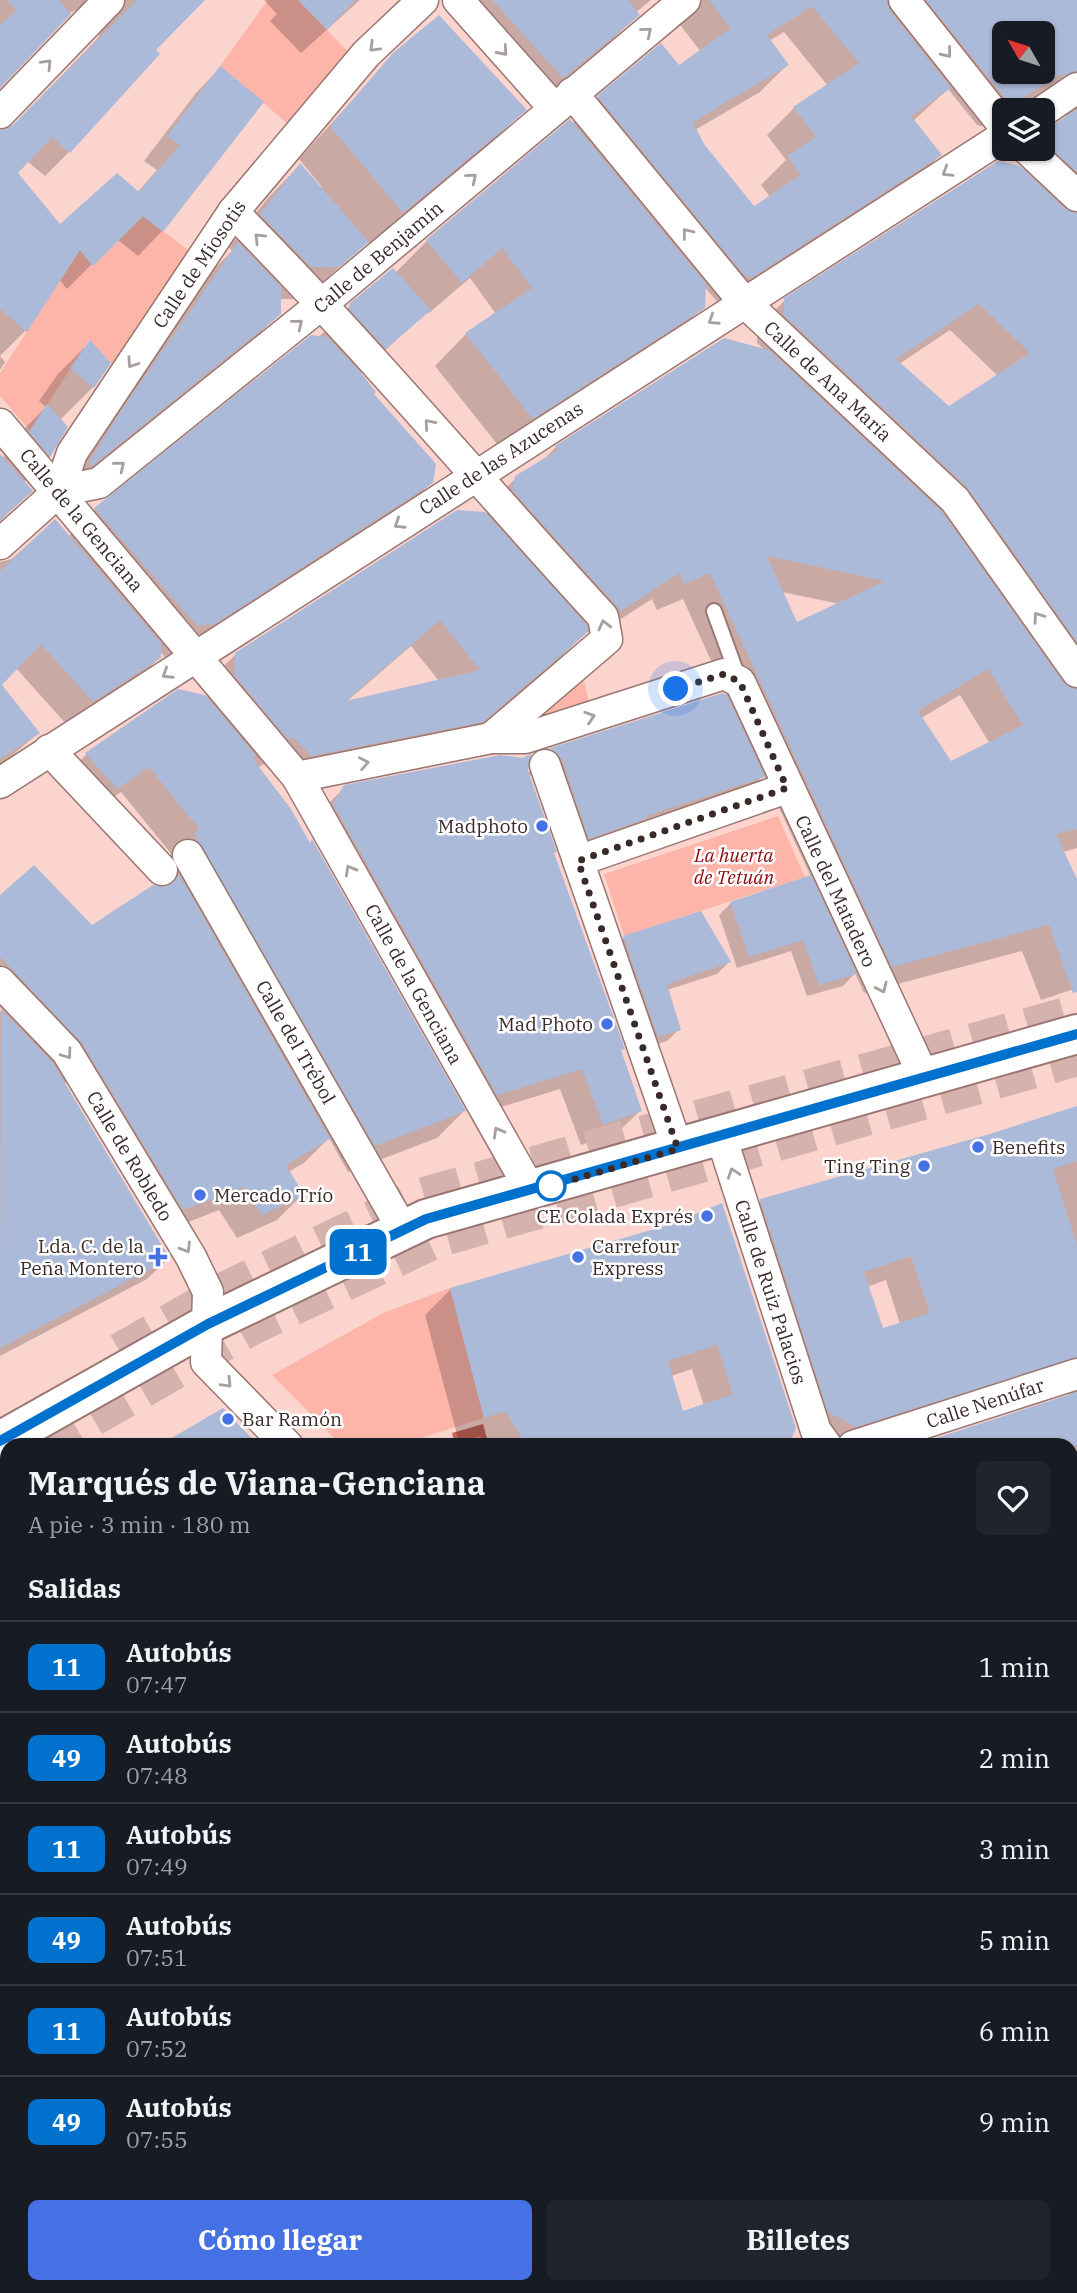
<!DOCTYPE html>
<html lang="es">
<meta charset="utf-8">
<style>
:root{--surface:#171b24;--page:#20242c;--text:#f1f3f6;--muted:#9ea1a6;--line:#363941;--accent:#4671e4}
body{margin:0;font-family:"IBM Plex Serif",serif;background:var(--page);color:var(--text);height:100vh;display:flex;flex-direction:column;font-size:26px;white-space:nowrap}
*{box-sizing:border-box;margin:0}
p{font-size:23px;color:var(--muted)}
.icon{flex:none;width:38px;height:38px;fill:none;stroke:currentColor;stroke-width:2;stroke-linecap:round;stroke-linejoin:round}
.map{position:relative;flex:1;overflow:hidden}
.panel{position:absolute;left:0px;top:1438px;width:1078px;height:856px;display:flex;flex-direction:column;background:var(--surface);border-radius:21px 21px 0 0;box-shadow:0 2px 5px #0004}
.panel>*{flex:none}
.badge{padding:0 14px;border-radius:10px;font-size:24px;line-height:46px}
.needle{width:46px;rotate:309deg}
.fabs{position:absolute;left:992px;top:21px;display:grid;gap:14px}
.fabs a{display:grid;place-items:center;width:63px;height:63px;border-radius:10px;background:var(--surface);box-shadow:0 2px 5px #0004;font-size:35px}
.you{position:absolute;width:35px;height:35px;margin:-18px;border:5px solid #fff;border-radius:50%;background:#1a73e8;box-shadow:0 0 0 10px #1a73e833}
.map>.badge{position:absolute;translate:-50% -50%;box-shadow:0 0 0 4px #fff}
h2{padding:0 28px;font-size:26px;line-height:63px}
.round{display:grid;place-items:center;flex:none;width:74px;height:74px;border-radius:10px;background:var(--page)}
.summary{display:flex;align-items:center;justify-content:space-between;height:119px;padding:0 28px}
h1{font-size:33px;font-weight:700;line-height:52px}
.action{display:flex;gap:14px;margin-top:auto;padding:14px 28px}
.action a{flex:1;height:80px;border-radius:10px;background:var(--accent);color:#fff;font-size:28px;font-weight:700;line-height:80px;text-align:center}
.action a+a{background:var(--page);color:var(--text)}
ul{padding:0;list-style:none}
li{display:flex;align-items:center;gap:21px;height:91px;padding:0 28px;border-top:2px solid var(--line)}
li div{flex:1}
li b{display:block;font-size:26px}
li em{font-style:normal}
li .badge{min-width:77px;font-weight:700;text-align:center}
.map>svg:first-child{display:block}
.green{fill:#fdb5aa}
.water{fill:#c76459}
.shadow{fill:#0003;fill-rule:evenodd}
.building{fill:#abbad8;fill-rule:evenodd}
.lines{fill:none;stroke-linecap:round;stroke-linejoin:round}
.secondary-tunnel{stroke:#d5b2ad;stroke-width:38;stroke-dasharray:38 19;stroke-linecap:butt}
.lane-casing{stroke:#9a7671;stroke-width:18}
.street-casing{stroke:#9a7671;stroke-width:33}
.secondary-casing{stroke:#9a7671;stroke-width:42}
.lane{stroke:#fff;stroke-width:14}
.street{stroke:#fff;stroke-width:30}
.secondary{stroke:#fff;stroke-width:38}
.oneway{stroke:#a69f9e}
.line-casing{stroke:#fff;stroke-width:16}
.line{stroke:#0072ce;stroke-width:10}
.walk{stroke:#392a28;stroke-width:7;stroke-dasharray:0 12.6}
.poi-dot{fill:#4671e4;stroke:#fff;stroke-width:2.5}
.stop-dot{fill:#fff;stroke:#0072ce;stroke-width:3.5}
.labels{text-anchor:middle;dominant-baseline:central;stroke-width:5;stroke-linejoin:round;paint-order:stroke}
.street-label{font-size:19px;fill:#392a28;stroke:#fff}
.poi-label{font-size:19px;fill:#392a28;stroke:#fff;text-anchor:end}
.park-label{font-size:19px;font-style:italic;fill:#8a090c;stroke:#fff}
</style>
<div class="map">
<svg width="1077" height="2293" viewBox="0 0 1077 2293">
<rect width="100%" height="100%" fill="#fcd4ce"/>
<g class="green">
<polygon points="268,0 298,0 352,56 289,125 220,66"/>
<polygon points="143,216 191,252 115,368 89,340 30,431 0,396 0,373 80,250 93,266"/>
<polygon points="583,677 589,702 525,723"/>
<polygon points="778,816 805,877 624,936 604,874"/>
<polygon points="450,1288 484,1418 424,1437 432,1445 341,1445 272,1375 383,1313"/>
</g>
<polygon class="water" points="483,1424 488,1442 455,1445 452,1433"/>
<g class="shadow">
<polygon points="0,0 203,0 153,50 69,152 45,176 27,161 16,173 59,227 137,193 157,170 144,161 196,93 220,68 162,231 138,256 117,239 67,289 59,279 26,330 0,356 5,362 0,370 0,131 12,127 97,39 102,29 97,12 87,7 71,12 0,85"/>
<polygon points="264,0 360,0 301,53 270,21 277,14"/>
<polygon points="462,0 651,0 635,13 637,15 610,42 535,104"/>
<path d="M661,0H1077V848L1063,852L1077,884V988L1041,1000L1022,951L864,993L855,973L843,986L807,996L791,951L737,968L719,915L731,903L811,877L764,775L739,800L565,861L538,783L528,773L551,750L722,695L728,698L683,599L657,610L652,599L593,637L587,631L558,660L453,749L283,783L264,764L257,768L464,1111L437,1138L348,1172L329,1138L304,1163L288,1172L302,1195L277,1220L237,1238L219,1210L158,1234L67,1082L64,1084L168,1259L147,1279L0,1356V1012L3,1010L0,1007V898L92,927L168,888L178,878L168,861L173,856L121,792L90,814L60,781L87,754L207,699V682L236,654L486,516L488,505L516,478L542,461L556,447L765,350L757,343L758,328L785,300L1023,171L1026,155L1043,149V138L1066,118L1065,106L1037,98L1017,110H1004L990,128L977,125L948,89L913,121L940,155L913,182L718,303L704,286L703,307L671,339L501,449L435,366L466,334L496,314L470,278L429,313L427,311L360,374L432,482L400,514L182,654L165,657L159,650V658L134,683L68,726L15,667L0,682V562L12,559L54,521L68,537L95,509L311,337L318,338L351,305L395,273L427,241L570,121L572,124L598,98L678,68L701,52ZM784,32L828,86L794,108L767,135L786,160L761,185L770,197L754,208L702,145L695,130L760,92L787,65L769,41ZM1004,33H1043V72H1004ZM950,330L998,376L949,408L899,364ZM782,592L840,604L796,624ZM411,646L439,681L345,703ZM960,695L990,744L950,764L921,718Z"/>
<polygon points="394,55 524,110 492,142 370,244 367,241 305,299 279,299 279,314 246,346 59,497 206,277 232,251 229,247 268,198 299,166 320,189 322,187 299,159"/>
<polygon points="90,342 109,363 93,387 60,420 51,455 23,483 30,491 0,521 0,455 3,458 15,438 46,407 39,401 58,374"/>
<polygon points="0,685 38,733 0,766"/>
<polygon points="526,775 640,1111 618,1132 581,1145 560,1089 475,1115 323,809 345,787"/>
<polygon points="624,938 729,962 717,974 667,990 679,1029 667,1041 646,1048 612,950"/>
<path d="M1077,1107V1623L1071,1616V1595L1076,1590L1071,1586L1070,1396L1063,1385L830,1446L735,1226L761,1200L993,1135ZM886,1280L900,1324L882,1330L867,1287Z"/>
<path d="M665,1228L786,1446H486L480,1436L459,1442L425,1315L451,1289ZM692,1369L704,1406L682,1413L671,1376Z"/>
<polygon points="7,1579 7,1720 0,1712 0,1583"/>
<polygon points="1071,1626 1077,1635 1077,2104 1071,2104"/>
<polygon points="0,1785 7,1790 7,1817 0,1820"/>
<polygon points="0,1940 7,1941 7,2287 370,2287 369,2293 0,2293"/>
<polygon points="1071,2154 1077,2157 1077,2293 417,2293 417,2287 1071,2287"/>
</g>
<g class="building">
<polygon points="7,0 59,0 71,14 0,88 0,25 16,11"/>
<polygon points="137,0 205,0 156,50 160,54 70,153 52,137 18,173 60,224 117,173 139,192 180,145 167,136 220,66 264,102 163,232 143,216 93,266 80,250 27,332 0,309 0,130 13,125"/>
<polygon points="298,0 355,0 327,30"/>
<polygon points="492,0 628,0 640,15 563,78"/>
<path d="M709,0H887L890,11L951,88L911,116L942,155L753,277L745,276L597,96L661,43L679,65L731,28ZM812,6L859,63L793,107L816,137L787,156L801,175L754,206L704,144L693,122L789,65L767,35Z"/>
<path d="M926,0H1077V71L1062,77L1063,73L1018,101L1005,98ZM1004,33H1043V72H1004Z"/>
<polygon points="439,15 527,110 403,213 330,126 393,53"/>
<polygon points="1077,109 1077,172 1049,146 1053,125"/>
<polygon points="570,119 706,284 705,308 533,419 465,333 532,288 502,248 462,283 426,240"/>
<path d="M998,161L1020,166L1065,209L1077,213V642L967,487L784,315V298ZM979,304L1030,353L949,406L896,359Z"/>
<polygon points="300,163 369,242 339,267 311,267 260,214"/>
<polygon points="238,242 281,287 281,314 92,466 89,462 121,411"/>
<polygon points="393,268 431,310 386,349 349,309 350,303"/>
<polygon points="311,335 327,337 361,373 376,392 374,394 436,464 433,483 215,624 197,626 94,508"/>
<path d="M724,338L769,350L942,512L1063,682L1077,689V829L1056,834L1077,879V992L1073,993L1049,925L892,967L710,573L685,584L679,573L621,611L512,490L515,476L558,450L555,446ZM767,556L885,581L797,622ZM988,669L1023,725L951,761L918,711Z"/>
<polygon points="90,340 111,363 94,388 70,368"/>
<polygon points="47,404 68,427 50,457 29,432"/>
<polygon points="0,454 33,491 0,520"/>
<path d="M457,510L485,512L587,625L588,632L483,722L311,756L293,737L288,739L234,675L235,653ZM440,620L480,670L346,701Z"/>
<polygon points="55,519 161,643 161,658 93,702 41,644 2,685 40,733 0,759 0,571"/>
<polygon points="178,689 205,695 256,756 252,758 291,809 310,843 312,839 466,1111 375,1146 198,841 194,833 199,829 149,767 117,789 85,753"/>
<polygon points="723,693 727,695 765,777 646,816 647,818 589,839 562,759 550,748"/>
<polygon points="531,754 528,771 557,852 554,853 625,1049 621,1050 642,1111 603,1125 582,1069 497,1095 333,804 344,785 500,755 522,758"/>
<polygon points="34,865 92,925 153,885 165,887 173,883 179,874 330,1139 286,1165 304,1195 262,1215 244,1187 183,1210 82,1043 0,957 0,895"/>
<polygon points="811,875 857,974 819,985 803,940 749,957 730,902"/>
<polygon points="701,911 731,962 667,984 681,1030 658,1037 623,936"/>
<polygon points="1,1009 53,1063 170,1259 0,1348"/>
<path d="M1077,1106V1161L1053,1169L1077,1246V1357L856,1427L828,1412L760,1199L993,1133ZM911,1256L930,1313L883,1328L864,1272Z"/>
<path d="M722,1203L796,1428L788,1446H526L506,1411L484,1418L450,1288L665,1226ZM717,1345L733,1394L683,1411L668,1361Z"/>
<polygon points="1077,1392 1077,1446 912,1446"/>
<polygon points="223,1408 259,1446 158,1446"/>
</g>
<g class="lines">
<g class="secondary-tunnel">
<polyline points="120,1352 226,1290 417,1198 1077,1013"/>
<polyline points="43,1446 252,1326 436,1239 1077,1057"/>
<polyline points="0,1470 7,1466"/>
</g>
<g class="lane-casing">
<polyline id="lane" points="714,611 738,677"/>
</g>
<g class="street-casing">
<g id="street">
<polyline points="458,0 554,108"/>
<polyline points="904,0 1004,126"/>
<polyline points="572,93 743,301 955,500 1077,672"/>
<polyline points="1043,111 1077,88"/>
<polyline points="0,113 109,0"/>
<polyline points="1027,149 1077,196"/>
<path d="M233,212C362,342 479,482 603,617L607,639L491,738"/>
<polyline points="0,424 297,777 531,1191"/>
<polyline points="59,491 99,483 323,303 685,0"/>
<polyline points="0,544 59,491 72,453 233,212 366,54 423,0"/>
<polyline points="49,750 162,870"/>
<polyline points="545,765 678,1149"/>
<polyline points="297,777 491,738 525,738 724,674 740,682 924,1077"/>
<polyline points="0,783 1004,136"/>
<polyline points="188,855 403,1230"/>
<polyline points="578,861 787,788"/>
<polyline points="0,982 67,1052 191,1257 208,1292 206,1362 288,1446"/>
<polyline points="721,1136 816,1431 827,1446"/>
<polyline points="853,1446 1077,1374"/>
<polyline points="1071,1813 1077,1822"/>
<polyline points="0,1912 7,1913"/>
<polyline points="1071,2106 1077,2106"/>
<polyline points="0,2258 7,2258"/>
<polyline points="620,2287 656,2293"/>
</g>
</g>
<g class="secondary-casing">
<polyline id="secondary" points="0,1441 208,1324 426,1219 1077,1034"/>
</g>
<use href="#lane" class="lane"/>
<use href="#street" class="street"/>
<use href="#secondary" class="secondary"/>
</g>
<defs><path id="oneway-chevron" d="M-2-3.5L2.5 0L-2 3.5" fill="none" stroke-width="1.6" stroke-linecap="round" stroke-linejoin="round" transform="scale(1.75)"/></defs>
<g class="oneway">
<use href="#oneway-chevron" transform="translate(647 32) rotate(-40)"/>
<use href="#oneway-chevron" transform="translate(374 47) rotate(136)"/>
<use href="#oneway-chevron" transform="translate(503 51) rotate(48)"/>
<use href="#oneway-chevron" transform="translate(947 53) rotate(51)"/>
<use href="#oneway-chevron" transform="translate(47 64) rotate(-46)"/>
<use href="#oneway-chevron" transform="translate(947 172) rotate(148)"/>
<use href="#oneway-chevron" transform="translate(472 178) rotate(-40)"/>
<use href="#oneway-chevron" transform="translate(687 233) rotate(-129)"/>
<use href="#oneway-chevron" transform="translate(259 238) rotate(-135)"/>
<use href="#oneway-chevron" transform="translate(713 320) rotate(147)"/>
<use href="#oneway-chevron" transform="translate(298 324) rotate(-39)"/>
<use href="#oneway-chevron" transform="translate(132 363) rotate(124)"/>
<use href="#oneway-chevron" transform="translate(429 424) rotate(-131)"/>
<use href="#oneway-chevron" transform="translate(120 466) rotate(-39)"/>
<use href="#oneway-chevron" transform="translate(399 524) rotate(147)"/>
<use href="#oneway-chevron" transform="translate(1038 617) rotate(-125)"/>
<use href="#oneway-chevron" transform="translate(604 625) rotate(-104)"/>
<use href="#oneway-chevron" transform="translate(167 674) rotate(147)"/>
<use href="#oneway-chevron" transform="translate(590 717) rotate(-18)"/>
<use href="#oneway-chevron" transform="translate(364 763) rotate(-11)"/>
<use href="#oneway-chevron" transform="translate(350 870) rotate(-119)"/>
<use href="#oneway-chevron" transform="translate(882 988) rotate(65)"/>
<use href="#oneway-chevron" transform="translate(67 1054) rotate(54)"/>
<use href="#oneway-chevron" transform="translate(498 1132) rotate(-119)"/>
<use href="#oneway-chevron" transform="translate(733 1173) rotate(-108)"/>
<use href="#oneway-chevron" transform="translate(186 1248) rotate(59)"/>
<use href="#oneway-chevron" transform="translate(227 1383) rotate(46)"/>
</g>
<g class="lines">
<g class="line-casing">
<polyline id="line" points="0,1441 208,1324 426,1219 1077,1034"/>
</g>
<use href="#line" class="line"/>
<polyline class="walk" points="551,1186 678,1149 578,861 787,788 740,682 724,674 676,689"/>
</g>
<g class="poi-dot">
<circle cx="542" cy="826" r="7"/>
<circle cx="607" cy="1024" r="7"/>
<circle cx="978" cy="1147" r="7"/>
<circle cx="924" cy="1166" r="7"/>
<circle cx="200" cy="1195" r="7"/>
<circle cx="707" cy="1216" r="7"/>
<path d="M154.5 1246.5h7v7h7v7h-7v7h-7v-7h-7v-7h7z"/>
<circle cx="578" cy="1257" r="7"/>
<circle cx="228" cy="1419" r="7"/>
</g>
<circle class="stop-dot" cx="551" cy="1186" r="14"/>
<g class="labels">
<g class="street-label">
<text transform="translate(378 257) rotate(-40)">Calle de Benjamín</text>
<text transform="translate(199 264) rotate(-56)">Calle de Miosotis</text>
<text transform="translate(828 381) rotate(43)">Calle de Ana María</text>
<text transform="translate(501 458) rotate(-33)">Calle de las Azucenas</text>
<text transform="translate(82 520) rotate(50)">Calle de la Genciana</text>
<text transform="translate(836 891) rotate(65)">Calle del Matadero</text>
<text transform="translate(414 984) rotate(61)">Calle de la Genciana</text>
<text transform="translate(296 1042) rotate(60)">Calle del Trébol</text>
<text transform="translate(130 1156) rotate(59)">Calle de Robledo</text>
<text transform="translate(771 1292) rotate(72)">Calle de Ruiz Palacios</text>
<text transform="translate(985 1403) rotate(-18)">Calle Nenúfar</text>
</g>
<g class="poi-label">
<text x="528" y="826">Madphoto</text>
<text x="593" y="1024">Mad Photo</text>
<text x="992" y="1147" text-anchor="start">Benefits</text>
<text x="910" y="1166">Ting Ting</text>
<text x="214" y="1195" text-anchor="start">Mercado Trío</text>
<text x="693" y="1216">CE Colada Exprés</text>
<text x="144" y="1246">Lda. C. de la<tspan x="144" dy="22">Peña Montero</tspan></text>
<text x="592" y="1246" text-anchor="start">Carrefour<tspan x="592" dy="22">Express</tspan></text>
<text x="242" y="1419" text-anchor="start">Bar Ramón</text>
</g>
<g class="park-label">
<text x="734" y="855">La huerta<tspan x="734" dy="22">de Tetuán</tspan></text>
</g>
</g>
</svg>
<div class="fabs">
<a><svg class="needle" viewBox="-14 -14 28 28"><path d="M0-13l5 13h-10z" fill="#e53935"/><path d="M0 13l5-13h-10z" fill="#9ea1a6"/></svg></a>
<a><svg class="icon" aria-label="layers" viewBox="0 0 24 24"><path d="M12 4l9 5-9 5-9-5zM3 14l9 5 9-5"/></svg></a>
</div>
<div class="you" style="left:676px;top:689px"></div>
<b class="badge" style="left:358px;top:1252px;background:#0072ce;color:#fff">11</b>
<section class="panel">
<div class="summary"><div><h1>Marqués de Viana-Genciana</h1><p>A pie · 3 min · 180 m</p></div><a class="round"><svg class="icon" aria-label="heart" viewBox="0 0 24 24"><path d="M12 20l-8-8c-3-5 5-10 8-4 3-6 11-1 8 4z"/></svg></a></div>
<h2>Salidas</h2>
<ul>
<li><span class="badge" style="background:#0072ce;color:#fff">11</span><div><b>Autobús</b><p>07:47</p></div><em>1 min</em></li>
<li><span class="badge" style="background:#0072ce;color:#fff">49</span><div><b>Autobús</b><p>07:48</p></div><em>2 min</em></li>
<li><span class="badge" style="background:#0072ce;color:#fff">11</span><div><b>Autobús</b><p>07:49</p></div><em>3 min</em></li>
<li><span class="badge" style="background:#0072ce;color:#fff">49</span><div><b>Autobús</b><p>07:51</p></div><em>5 min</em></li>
<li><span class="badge" style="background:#0072ce;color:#fff">11</span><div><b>Autobús</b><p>07:52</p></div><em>6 min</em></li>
<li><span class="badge" style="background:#0072ce;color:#fff">49</span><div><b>Autobús</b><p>07:55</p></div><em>9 min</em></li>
</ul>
<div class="action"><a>Cómo llegar</a><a>Billetes</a></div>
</section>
</div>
